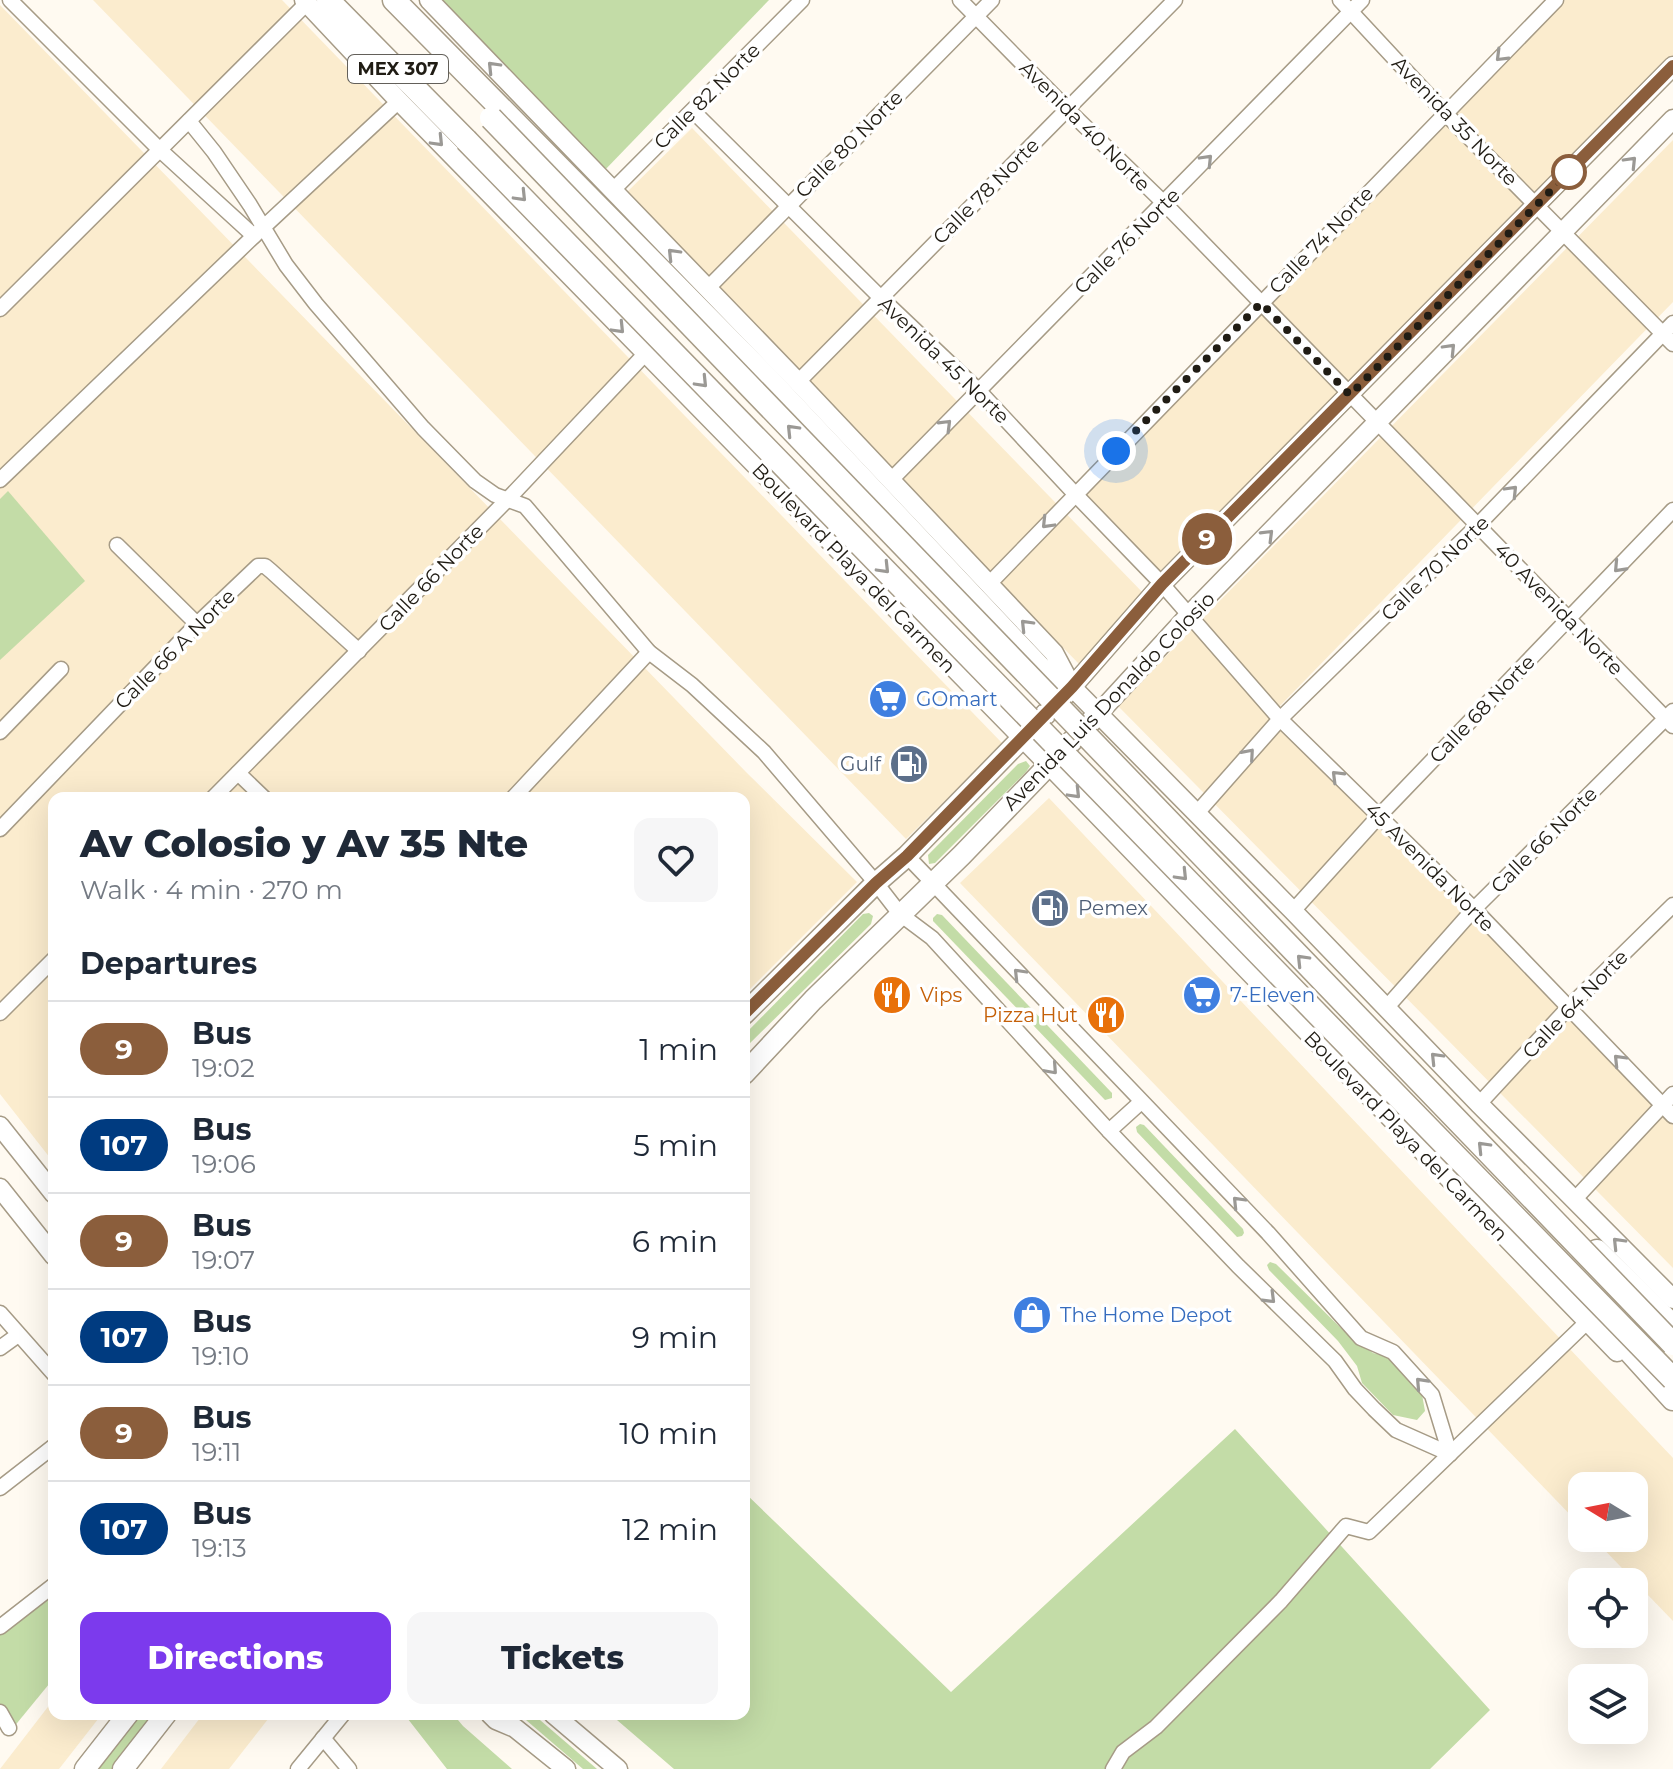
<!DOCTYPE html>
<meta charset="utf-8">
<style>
:root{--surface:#fff;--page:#f6f6f7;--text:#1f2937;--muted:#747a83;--line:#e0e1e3;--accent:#7c3aed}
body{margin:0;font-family:Montserrat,sans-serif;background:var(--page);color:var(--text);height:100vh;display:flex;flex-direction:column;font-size:30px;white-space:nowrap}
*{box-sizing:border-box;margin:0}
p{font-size:26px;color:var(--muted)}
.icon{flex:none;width:44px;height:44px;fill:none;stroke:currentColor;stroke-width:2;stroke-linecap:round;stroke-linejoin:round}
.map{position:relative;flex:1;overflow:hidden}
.panel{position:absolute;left:48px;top:792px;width:702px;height:928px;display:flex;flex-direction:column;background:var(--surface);border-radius:16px;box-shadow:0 8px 32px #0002}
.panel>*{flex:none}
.badge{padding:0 16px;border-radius:26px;font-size:28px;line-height:52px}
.needle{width:52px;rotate:280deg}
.tools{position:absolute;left:1568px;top:1472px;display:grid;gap:16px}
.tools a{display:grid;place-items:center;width:80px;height:80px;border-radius:16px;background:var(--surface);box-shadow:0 8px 32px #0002;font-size:40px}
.you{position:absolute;width:40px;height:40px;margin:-20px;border:6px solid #fff;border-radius:50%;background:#1a73e8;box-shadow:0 0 0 12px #1a73e833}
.map>.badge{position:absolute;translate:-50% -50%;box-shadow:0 0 0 4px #fff}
h2{padding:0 32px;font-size:30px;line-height:72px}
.round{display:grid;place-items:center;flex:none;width:84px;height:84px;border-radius:16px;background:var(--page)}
.summary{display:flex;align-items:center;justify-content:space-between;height:136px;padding:0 32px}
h1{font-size:38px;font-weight:800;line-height:60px}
.primary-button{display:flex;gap:16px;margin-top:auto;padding:16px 32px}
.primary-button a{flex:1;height:92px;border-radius:16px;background:var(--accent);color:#fff;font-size:32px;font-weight:800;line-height:92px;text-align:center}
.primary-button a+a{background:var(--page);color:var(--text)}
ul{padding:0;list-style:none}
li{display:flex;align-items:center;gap:24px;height:96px;padding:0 32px;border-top:2px solid var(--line)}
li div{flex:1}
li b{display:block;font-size:30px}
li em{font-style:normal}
li .badge{min-width:88px;font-weight:700;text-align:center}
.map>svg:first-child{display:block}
.built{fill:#fbecce}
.green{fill:#c3dca7}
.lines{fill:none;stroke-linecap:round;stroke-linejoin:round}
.minor-casing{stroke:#a69b86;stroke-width:17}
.secondary-casing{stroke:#a69b86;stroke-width:21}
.primary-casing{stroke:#a69b86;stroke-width:23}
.trunk-casing{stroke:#a69b86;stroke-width:25}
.minor{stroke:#fff;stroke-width:14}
.secondary{stroke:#fff;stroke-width:18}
.primary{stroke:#fff;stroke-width:20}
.trunk{stroke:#fff;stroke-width:22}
.trunk-bridge-casing{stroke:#a69b86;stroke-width:25;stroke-linecap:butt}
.trunk-bridge{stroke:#fff;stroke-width:22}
.oneway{stroke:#9b9995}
.line-casing{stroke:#fff;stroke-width:18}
.line{stroke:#8b5e3c;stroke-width:12}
.walk{stroke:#201c14;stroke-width:8;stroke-dasharray:0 14.4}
.stop-dot{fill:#fff;stroke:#8b5e3c;stroke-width:4}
.labels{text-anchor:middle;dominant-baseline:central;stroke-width:7;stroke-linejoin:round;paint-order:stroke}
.shield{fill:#fff;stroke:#63605a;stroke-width:2}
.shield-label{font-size:18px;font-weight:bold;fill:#201c14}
.street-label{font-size:20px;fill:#201c14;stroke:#fff}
.shop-label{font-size:20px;fill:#366cbe;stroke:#fff;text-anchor:start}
.service-label{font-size:20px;fill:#4e5e75;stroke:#fff;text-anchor:end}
.food-label{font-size:20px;fill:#c56008;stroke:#fff;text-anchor:start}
</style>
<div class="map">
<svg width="1673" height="1769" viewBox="0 0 1673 1769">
<rect width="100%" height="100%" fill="#fffaf1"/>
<g class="built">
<polygon points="93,0 282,0 1003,744 906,839"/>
<polygon points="1565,0 1673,0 1673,61 1157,585 1079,501"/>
<polygon points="0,5 746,772 857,882 744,995 744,798 54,798 54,1163 0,1094"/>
<polygon points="692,128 1147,597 1079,664 624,195"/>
<polygon points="1673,140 1673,302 1275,711 1673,1118 1673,1268 1118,706 1194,627"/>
<polygon points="1049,798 1673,1458 1673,1621 1593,1538 1634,1538 1634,1486 1582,1486 1582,1527 960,883"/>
<polygon points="54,1699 54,1714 102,1714 59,1769 0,1769"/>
<polygon points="203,1714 272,1714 229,1769 161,1769"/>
</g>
<g class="green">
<polygon points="436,0 769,0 602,173"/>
<polygon points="8,491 85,581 0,660 0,499"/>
<polygon points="1026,761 1030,766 1026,772 935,863 929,864 928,855 1018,764"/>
<polygon points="869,913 873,916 871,924 744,1049 744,1035 863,914"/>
<polygon points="937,914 942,915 1112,1093 1112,1098 1105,1100 933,921 933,918"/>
<polygon points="1140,1124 1144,1125 1243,1229 1244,1233 1242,1236 1237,1237 1137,1132 1136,1127"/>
<polygon points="1270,1262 1276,1264 1350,1337 1373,1353 1389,1357 1421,1389 1425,1411 1417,1420 1393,1415 1362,1383 1357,1366 1338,1341 1269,1270 1267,1265"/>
<polygon points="1235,1429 1490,1710 1430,1769 674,1769 610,1714 744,1714 744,1492 951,1692"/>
<polygon points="54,1589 54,1678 13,1728 0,1707 0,1632"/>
<polygon points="140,1714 155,1714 112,1769 97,1769"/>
<polygon points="404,1714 453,1714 463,1726 512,1769 447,1769"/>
<polygon points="519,1714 533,1714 597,1769 583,1769"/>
</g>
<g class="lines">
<g class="minor-casing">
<g id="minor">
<polyline points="10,0 160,150 254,236"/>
<polyline points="960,0 1067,109 1164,203 1673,726"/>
<polyline points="1340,0 1445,113 1673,344"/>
<polyline points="693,111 880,297 979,391 1075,494 1162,584 1280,719 1474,909 1673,1116"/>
<polyline points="189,121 214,152 250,205 286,265 316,304 423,428 475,481 495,495 525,506 649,652 692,685 764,752 876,883 900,914 932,938 1109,1131 1238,1266 1335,1361 1355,1389 1374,1409 1396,1430 1450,1454"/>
<polyline points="612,191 802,0"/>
<polyline points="707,289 992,0"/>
<polyline points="0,309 307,3"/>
<polyline points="798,382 1175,0"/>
<polyline points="0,480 254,236 399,101"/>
<polyline points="891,480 1362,0"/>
<polyline points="117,545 197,624"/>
<polyline points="988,585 1556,0"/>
<polyline points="0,732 61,669"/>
<polyline points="238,773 264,798"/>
<polyline points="213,798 508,499 645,354"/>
<polyline points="513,798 649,652"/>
<polyline points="1197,813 1280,719 1478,525 1673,323"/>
<polyline points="0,829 197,624 258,566 265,566 271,571 359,651"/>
<polyline points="907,856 1268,1233 1361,1338 1393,1352 1432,1395 1450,1454"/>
<polyline points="1293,911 1378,817 1673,510"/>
<polyline points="1387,1007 1474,909 1673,711"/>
<polyline points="0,1013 54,959"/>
<polyline points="1479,1104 1568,1008 1673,905"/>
<polyline points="1109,1131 1141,1102"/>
<polyline points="1575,1199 1673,1094"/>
<polyline points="0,1313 54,1374"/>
<polyline points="0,1348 18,1335"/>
<polyline points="0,1488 54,1446"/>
<polyline points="0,1627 54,1585"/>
<polyline points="0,1712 9,1728"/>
<polyline points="323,1738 349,1769"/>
<polyline points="298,1769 343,1714"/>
<polyline points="1113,1769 1123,1752 1156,1727 1281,1601 1346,1526 1369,1532 1587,1322"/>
</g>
</g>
<g class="secondary-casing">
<g id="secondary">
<polyline points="304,0 399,101 1049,765 1617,1352"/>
<polyline points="429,0 798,382 1054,653 1072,687 1293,911 1479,1104 1673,1299"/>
<polyline points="1072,687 1162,584 1673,66"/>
<polyline points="1099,713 1188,616 1673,119"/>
<polyline points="0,1126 54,1194"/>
<polyline points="0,1188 54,1256"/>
<polyline points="490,1714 496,1720 515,1728 566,1769"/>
<polyline points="553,1714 618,1769"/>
</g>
</g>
<g class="primary-casing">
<g id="primary">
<polyline points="744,1014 876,883 907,856 1072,687"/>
<polyline points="744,1074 813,1000 962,855 1099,713"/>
<polyline points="85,1769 128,1714"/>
<polyline points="123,1769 166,1714"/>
</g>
</g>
<g class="trunk-casing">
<g id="trunk">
<polyline points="328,0 466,140"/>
<polyline points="394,0 770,381 1041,669 1072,687"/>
<polyline points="1597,1251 1673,1326"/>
<polyline points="1605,1324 1673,1399"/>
</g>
</g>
<use href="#minor" class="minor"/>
<use href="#secondary" class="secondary"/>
<use href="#primary" class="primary"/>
<use href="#trunk" class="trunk"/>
<g class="trunk-bridge-casing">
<g id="trunk-bridge">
<polyline points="491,118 1673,1344"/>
<polyline points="466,140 1673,1379"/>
</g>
</g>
<use href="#trunk-bridge" class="trunk-bridge"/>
</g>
<defs><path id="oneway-chevron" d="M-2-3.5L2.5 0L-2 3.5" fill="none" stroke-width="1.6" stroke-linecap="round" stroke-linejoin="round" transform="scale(2)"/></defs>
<g class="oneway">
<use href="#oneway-chevron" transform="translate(1501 56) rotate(135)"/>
<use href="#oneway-chevron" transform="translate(493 67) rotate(-134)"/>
<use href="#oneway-chevron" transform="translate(438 141) rotate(46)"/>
<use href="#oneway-chevron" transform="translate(1207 160) rotate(-46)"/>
<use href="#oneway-chevron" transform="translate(1631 162) rotate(-46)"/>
<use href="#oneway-chevron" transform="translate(521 196) rotate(46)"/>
<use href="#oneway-chevron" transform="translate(673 254) rotate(-134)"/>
<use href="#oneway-chevron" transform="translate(619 328) rotate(46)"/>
<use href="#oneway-chevron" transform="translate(1450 349) rotate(-46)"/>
<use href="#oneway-chevron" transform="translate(702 382) rotate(46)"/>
<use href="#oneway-chevron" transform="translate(946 425) rotate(-45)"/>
<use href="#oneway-chevron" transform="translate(792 430) rotate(-134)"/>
<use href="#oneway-chevron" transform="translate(1512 491) rotate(-46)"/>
<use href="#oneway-chevron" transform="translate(1047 523) rotate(134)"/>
<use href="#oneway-chevron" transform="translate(1268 535) rotate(-45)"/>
<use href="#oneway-chevron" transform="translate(1619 567) rotate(133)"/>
<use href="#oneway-chevron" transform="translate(884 568) rotate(46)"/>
<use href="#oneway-chevron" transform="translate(1026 625) rotate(-134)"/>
<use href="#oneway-chevron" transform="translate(1249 754) rotate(-49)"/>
<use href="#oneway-chevron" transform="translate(1337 776) rotate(-135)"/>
<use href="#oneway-chevron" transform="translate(1075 793) rotate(46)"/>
<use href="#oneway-chevron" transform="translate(1182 875) rotate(46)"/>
<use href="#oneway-chevron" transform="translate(1302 960) rotate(-134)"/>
<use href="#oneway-chevron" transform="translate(1019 974) rotate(-134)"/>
<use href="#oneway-chevron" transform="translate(1436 1058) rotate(-134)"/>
<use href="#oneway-chevron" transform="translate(1619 1060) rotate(-134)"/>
<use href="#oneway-chevron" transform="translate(1052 1069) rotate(48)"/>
<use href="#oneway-chevron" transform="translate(1483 1147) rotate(-134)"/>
<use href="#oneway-chevron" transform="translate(1238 1202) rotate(-134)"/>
<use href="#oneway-chevron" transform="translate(1618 1243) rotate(-134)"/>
<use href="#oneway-chevron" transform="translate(1270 1298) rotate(45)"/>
<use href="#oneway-chevron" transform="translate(1421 1383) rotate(-133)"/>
</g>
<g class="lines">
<g class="line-casing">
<polyline id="line" points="744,1014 876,883 907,856 1072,687 1162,584 1673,66"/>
</g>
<use href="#line" class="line"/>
<polyline class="walk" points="1116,451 1261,303 1350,395 1570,171 1569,172"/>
</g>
<defs>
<g id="supermarket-disc" transform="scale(2)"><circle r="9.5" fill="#3f7fe0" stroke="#fff"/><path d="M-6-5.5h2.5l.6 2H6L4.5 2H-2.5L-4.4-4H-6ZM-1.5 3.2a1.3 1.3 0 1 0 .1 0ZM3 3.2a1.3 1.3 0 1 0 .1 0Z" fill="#fff"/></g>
<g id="fuel-disc" transform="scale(2)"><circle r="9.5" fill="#5c6f8a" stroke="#fff"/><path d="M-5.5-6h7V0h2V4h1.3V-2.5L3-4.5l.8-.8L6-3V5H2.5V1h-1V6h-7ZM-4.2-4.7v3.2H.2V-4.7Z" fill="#fff"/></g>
<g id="restaurant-disc" transform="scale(2)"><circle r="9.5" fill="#e8710a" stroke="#fff"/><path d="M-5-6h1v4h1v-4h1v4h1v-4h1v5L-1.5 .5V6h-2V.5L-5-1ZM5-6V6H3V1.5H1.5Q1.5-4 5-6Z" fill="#fff"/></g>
<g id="shop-disc" transform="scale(2)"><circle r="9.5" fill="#3f7fe0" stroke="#fff"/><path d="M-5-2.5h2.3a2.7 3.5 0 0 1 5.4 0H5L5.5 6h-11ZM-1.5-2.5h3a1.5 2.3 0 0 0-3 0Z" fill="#fff"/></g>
</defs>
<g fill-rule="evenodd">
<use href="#supermarket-disc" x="888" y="699"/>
<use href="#fuel-disc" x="909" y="764"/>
<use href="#fuel-disc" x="1050" y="908"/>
<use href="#restaurant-disc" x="892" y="995"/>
<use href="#supermarket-disc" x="1202" y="995"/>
<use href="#restaurant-disc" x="1106" y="1015"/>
<use href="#shop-disc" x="1032" y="1315"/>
</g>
<circle class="stop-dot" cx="1569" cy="172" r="16"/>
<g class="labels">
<rect class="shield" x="348" y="55" width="100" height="28" rx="6"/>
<g class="shield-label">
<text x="398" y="69">MEX 307</text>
</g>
<g class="street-label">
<text transform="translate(707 96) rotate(-45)">Calle 82 Norte</text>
<text transform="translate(1455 121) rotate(46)">Avenida 35 Norte</text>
<text transform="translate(1085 126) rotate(45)">Avenida 40 Norte</text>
<text transform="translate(849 144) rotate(-45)">Calle 80 Norte</text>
<text transform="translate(986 191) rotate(-45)">Calle 78 Norte</text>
<text transform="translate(1321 240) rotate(-46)">Calle 74 Norte</text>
<text transform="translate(1127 241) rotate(-45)">Calle 76 Norte</text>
<text transform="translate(944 360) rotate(44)">Avenida 45 Norte</text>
<text transform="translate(854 568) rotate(46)">Boulevard Playa del Carmen</text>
<text transform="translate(1435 568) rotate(-44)">Calle 70 Norte</text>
<text transform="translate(431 578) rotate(-46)">Calle 66 Norte</text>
<text transform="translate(1559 609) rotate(46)">40 Avenida Norte</text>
<text transform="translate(175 649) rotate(-45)">Calle 66 A Norte</text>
<text transform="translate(1109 701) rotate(-46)">Avenida Luis Donaldo Colosio</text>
<text transform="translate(1482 709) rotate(-46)">Calle 68 Norte</text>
<text transform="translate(1544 840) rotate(-45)">Calle 66 Norte</text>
<text transform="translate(1430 867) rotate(45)">45 Avenida Norte</text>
<text transform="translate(1575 1004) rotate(-46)">Calle 64 Norte</text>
<text transform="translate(1406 1136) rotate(46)">Boulevard Playa del Carmen</text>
</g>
<g class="shop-label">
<text x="916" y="699">GOmart</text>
<text x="1230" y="995">7-Eleven</text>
<text x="1060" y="1315">The Home Depot</text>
</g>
<g class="service-label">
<text x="881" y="764">Gulf</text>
<text x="1078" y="908" text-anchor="start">Pemex</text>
</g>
<g class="food-label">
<text x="920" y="995">Vips</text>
<text x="1078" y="1015" text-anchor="end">Pizza Hut</text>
</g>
</g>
</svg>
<div class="tools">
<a><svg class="needle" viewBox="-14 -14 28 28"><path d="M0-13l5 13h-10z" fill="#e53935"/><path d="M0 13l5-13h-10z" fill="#747a83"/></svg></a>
<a><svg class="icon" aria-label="locate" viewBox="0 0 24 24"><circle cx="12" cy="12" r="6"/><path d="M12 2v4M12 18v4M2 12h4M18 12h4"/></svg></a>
<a><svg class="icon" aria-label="layers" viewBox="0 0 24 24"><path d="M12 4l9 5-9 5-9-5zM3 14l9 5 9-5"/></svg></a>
</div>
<div class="you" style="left:1116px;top:451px"></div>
<b class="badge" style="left:1207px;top:539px;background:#8b5e3c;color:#fff">9</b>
<section class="panel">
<div class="summary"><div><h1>Av Colosio y Av 35 Nte</h1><p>Walk · 4 min · 270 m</p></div><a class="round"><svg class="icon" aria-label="heart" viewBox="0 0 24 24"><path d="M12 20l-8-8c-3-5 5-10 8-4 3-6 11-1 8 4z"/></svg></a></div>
<h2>Departures</h2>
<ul>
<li><span class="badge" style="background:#8b5e3c;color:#fff">9</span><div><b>Bus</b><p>19:02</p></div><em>1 min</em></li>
<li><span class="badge" style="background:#003b80;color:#fff">107</span><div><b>Bus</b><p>19:06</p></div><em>5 min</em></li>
<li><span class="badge" style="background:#8b5e3c;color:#fff">9</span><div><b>Bus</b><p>19:07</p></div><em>6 min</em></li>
<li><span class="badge" style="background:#003b80;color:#fff">107</span><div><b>Bus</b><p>19:10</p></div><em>9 min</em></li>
<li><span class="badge" style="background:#8b5e3c;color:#fff">9</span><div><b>Bus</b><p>19:11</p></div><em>10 min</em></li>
<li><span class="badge" style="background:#003b80;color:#fff">107</span><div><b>Bus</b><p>19:13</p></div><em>12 min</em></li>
</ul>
<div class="primary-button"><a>Directions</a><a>Tickets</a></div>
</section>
</div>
